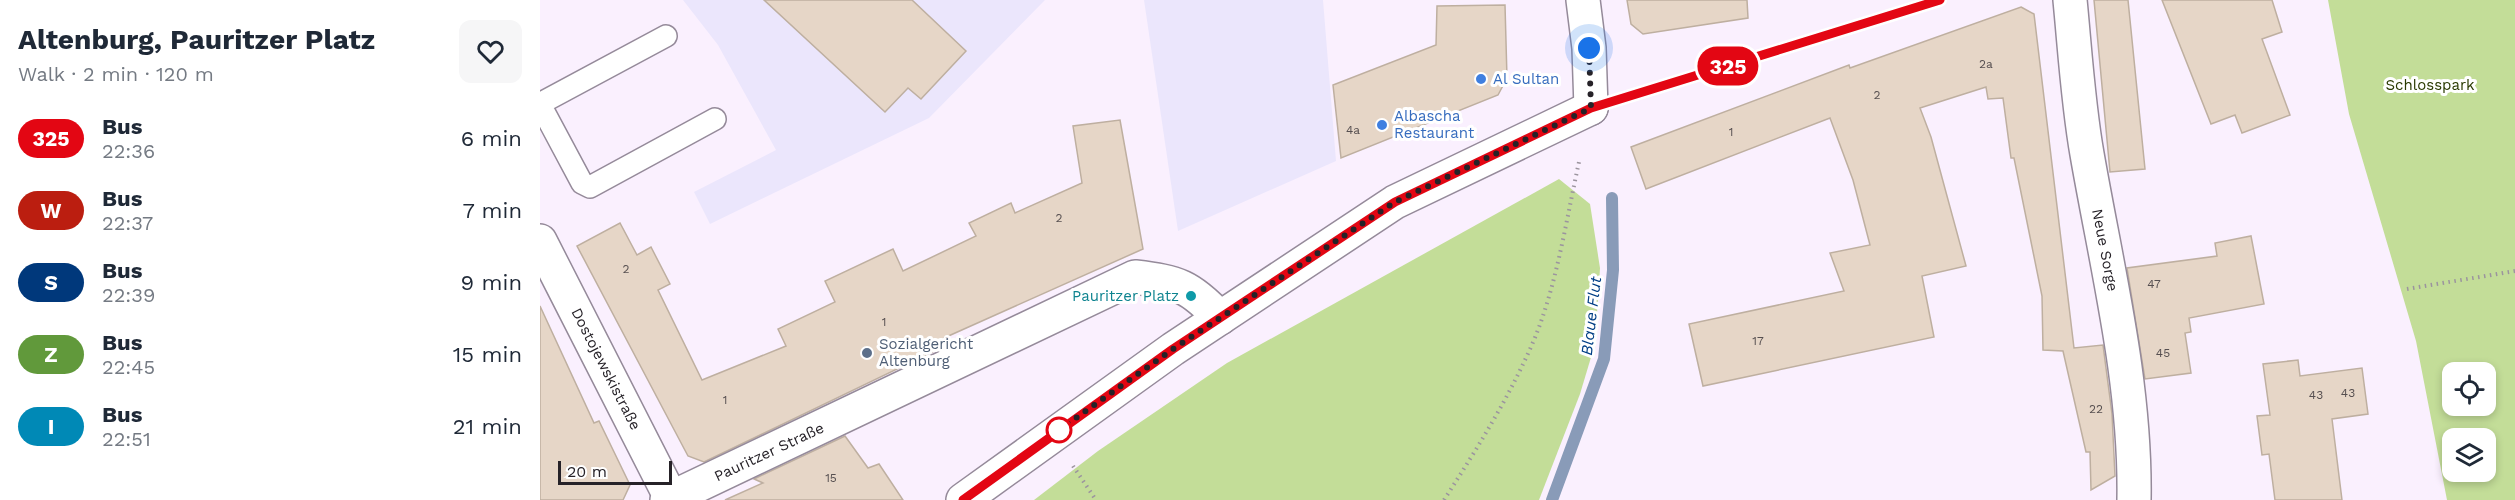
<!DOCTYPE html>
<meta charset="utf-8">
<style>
:root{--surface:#fff;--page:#f6f6f7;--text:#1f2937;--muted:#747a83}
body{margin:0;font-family:"Work Sans",sans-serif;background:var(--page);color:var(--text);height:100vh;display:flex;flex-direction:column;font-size:22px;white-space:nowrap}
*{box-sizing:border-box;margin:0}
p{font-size:20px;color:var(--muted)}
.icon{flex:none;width:33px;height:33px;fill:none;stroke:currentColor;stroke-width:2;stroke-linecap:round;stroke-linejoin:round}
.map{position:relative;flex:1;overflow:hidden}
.details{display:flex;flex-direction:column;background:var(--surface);width:540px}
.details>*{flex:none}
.badge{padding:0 12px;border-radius:20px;font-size:21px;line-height:39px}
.controls{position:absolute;left:1902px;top:362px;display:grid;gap:12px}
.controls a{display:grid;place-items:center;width:54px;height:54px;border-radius:12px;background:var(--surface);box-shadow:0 3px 9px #0003;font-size:30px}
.scale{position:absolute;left:18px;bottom:15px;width:114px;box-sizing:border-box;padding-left:6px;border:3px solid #262228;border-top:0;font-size:16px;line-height:21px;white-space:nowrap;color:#262228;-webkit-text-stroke:4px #fff;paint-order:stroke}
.you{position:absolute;width:30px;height:30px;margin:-15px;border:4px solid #fff;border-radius:50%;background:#1a73e8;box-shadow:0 0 0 9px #1a73e833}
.map>.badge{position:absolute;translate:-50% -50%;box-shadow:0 0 0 3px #fff}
.round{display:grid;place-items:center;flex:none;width:63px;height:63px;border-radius:12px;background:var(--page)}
.head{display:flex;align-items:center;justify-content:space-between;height:102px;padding:0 18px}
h1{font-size:28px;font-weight:700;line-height:45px}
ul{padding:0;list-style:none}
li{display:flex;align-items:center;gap:18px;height:72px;padding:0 18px}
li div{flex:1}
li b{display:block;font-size:22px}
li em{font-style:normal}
li .badge{min-width:66px;font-weight:700;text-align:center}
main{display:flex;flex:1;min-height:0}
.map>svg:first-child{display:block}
.commercial{fill:#ebe6fc}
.green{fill:#c3dd98;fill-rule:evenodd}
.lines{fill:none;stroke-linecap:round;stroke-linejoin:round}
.stream{stroke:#899bb8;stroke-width:12}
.building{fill:#e6d6c7;stroke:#beafa0;stroke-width:1.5}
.lane-casing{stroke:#958a9a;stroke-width:24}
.street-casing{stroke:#958a9a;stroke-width:36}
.secondary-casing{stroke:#958a9a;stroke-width:36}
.path{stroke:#9b949e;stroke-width:4;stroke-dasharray:1.5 4.5;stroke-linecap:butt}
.lane{stroke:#fff;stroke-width:21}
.street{stroke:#fff;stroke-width:33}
.secondary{stroke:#fff;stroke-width:33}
.line-casing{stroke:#fff;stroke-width:14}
.line{stroke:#e30613;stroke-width:9}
.walk{stroke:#262228;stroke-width:6;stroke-dasharray:0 10.8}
.shop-dot{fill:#3f7fe0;stroke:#fff;stroke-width:2}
.culture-dot{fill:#0f9aa8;stroke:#fff;stroke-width:2}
.service-dot{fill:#5c6f8a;stroke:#fff;stroke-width:2}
.stop-dot{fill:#fff;stroke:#e30613;stroke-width:3}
.labels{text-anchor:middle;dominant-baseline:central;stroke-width:6;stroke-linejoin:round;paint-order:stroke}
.number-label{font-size:12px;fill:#564f50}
.shop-label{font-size:15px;fill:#366cbe;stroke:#fff;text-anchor:start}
.park-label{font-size:15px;fill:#293901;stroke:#fff}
.street-label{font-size:15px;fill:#262228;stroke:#fff}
.culture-label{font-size:15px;fill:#0d838f;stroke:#fff;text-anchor:end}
.service-label{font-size:15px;fill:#4e5e75;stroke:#fff;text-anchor:start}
.water-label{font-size:16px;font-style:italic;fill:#003e85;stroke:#fff}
</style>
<main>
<section class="details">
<div class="head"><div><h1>Altenburg, Pauritzer Platz</h1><p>Walk · 2 min · 120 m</p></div><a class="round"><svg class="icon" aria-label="heart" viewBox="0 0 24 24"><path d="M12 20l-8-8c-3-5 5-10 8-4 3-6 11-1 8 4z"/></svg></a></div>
<ul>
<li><span class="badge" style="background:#e30613;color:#fff">325</span><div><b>Bus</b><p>22:36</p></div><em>6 min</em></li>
<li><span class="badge" style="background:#bb1e10;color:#fff">W</span><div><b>Bus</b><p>22:37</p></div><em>7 min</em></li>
<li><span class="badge" style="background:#00387b;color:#fff">S</span><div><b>Bus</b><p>22:39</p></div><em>9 min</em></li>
<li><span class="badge" style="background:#61993b;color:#fff">Z</span><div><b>Bus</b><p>22:45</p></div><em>15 min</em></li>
<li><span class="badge" style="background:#0089b6;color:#fff">I</span><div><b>Bus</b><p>22:51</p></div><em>21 min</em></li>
</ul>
</section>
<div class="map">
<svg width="1975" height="500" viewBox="0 0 1975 500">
<rect width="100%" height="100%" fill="#faf0fe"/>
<g class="commercial">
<polygon points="143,0 505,0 389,118 170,224 154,192 236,150 178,45"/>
<polygon points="604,0 783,0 796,161 638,231"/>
</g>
<g class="green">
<path d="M1788,0H1975V500H1907L1876,341L1809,114ZM1912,372H1946V405H1912ZM1912,438H1946V471H1912Z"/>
<polygon points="1019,179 1050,204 1060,268 1055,344 1040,394 999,500 494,500 558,451 687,363"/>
</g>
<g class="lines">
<polyline class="stream" points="1012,500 1064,359 1073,270 1072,198"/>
</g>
<g class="building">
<polygon points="224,0 372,0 426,51 381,99 368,88 345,112"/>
<polygon points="1087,0 1207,0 1208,18 1103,34 1091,24"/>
<polygon points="1554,0 1588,0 1605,169 1570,172"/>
<polygon points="1622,0 1732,0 1742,32 1722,39 1750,115 1702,133 1695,115 1671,124"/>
<polygon points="965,5 967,78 958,95 801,158 793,85 896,45 897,6"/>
<polygon points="1481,7 1494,14 1534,348 1563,345 1572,414 1575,476 1551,490 1550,452 1546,452 1523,351 1503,350 1502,296 1474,158 1471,158 1463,98 1448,99 1446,87 1380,108 1391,137 1426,266 1382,276 1394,337 1163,386 1149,324 1304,291 1290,253 1330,245 1313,180 1290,118 1106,189 1091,147 1309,65 1310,68"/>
<polygon points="580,120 603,249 404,338 407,345 164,462 148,456 37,246 80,223 97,255 111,247 130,284 118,290 162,380 246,346 238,329 295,302 285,281 353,249 363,271 436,236 429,223 471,203 475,213 542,183 533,126"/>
<polygon points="1711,236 1724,304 1649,318 1651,332 1645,333 1651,373 1605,379 1587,268 1677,256 1675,243"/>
<polygon points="0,306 54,423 59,421 90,485 83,500 0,500"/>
<polygon points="1758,360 1760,376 1822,368 1828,414 1792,419 1802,500 1735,500 1729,454 1722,455 1717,416 1730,415 1723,364"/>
<polygon points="305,436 328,468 339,464 363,500 185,500 223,483 214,479"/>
</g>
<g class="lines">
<g class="lane-casing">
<polyline id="lane" points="126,36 3,102 3,110 42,183 50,187 175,119"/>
</g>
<g class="street-casing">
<g id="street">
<polyline points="1043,0 1049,48 1051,108"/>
<path d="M1530,0C1535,51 1538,103 1547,154C1567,269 1596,383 1594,500"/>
<polyline points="0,241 131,498"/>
<path d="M127,500L595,277C638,282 650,286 680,318"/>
</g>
</g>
<g class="secondary-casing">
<polyline id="secondary" points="423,500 633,349 855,202 1051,108"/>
</g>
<g class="path">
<polyline points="1867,289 1975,271"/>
<polyline points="533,466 556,500"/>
<path d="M904,500C938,447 969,398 994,340C1017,284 1026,221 1039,162"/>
</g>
<use href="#lane" class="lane"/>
<use href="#street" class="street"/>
<use href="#secondary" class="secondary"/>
</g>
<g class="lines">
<g class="line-casing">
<polyline id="line" points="423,500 633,349 855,202 1051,108 1400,0"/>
</g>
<use href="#line" class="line"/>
<polyline class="walk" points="519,430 633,349 855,202 1051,108 1049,48"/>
</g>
<g class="shop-dot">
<circle cx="941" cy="79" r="6"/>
<circle cx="842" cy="125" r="6"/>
</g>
<circle class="culture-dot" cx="651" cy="296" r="6"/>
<circle class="service-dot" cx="327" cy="353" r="6"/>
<circle class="stop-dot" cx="519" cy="430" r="12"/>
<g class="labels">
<g class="number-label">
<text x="1446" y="64">2a</text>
<text x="1337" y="95">2</text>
<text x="813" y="130">4a</text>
<text x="1191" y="132">1</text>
<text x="519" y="218">2</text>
<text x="86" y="269">2</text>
<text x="1614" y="284">47</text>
<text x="344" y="322">1</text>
<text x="1218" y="341">17</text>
<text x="1623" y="353">45</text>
<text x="1808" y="393">43</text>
<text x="1776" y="395">43</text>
<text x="185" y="400">1</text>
<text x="1556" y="409">22</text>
<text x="291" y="478">15</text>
</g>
<g class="shop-label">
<text x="953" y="79">Al Sultan</text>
<text x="854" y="116">Albascha<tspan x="854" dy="17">Restaurant</tspan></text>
</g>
<g class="park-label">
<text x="1890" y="85">Schlosspark</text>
</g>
<g class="street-label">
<text transform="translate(1565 250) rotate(79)">Neue Sorge</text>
<text transform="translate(66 369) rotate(63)">Dostojewskistraße</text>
<text transform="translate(229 452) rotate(-25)">Pauritzer Straße</text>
</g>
<g class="culture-label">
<text x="639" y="296">Pauritzer Platz</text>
</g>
<g class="service-label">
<text x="339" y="344">Sozialgericht<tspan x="339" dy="17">Altenburg</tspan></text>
</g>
<g class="water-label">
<text transform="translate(1051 316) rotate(-83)">Blaue Flut</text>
</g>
</g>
</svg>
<div class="controls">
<a><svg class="icon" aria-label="locate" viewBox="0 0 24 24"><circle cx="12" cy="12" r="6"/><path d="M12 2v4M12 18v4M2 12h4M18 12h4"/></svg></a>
<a><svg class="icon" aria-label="layers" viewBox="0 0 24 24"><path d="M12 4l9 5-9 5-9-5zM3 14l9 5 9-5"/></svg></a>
</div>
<div class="scale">20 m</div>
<div class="you" style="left:1049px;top:48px"></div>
<b class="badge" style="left:1188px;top:66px;background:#e30613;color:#fff">325</b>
</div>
</main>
